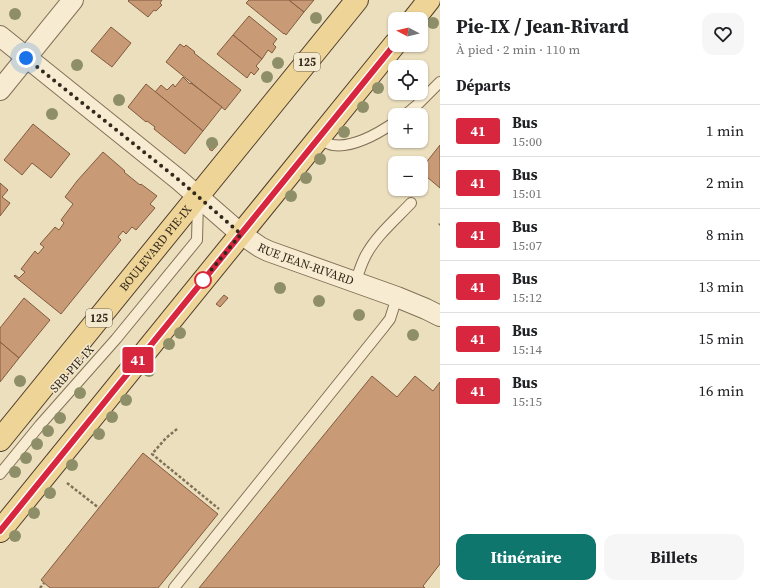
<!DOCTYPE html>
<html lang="fr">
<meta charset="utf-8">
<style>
:root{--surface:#fff;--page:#f6f6f6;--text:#202124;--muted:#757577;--line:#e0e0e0;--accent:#0f766e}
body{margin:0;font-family:"Source Serif 4",serif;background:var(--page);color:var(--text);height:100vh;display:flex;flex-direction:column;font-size:15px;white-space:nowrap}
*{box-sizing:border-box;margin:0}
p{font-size:13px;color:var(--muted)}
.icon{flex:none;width:22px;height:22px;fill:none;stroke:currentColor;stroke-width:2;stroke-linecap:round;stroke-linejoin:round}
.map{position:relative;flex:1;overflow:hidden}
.side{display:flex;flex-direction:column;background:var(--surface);width:320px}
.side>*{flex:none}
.badge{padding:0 8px;border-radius:3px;font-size:14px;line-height:26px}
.needle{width:26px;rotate:277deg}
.controls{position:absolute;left:388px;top:12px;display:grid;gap:8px}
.controls a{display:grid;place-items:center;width:40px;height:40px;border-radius:8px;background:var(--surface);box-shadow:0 1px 3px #0004;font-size:20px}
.you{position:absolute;width:20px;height:20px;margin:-10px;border:3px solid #fff;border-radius:50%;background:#1a73e8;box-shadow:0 0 0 6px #1a73e833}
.map>.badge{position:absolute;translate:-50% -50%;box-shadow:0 0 0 2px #fff}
h2{padding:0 16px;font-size:15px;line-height:36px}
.round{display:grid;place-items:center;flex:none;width:42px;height:42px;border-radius:12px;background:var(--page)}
.head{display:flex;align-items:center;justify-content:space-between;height:68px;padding:0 16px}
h1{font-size:19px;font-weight:700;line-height:30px}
.action{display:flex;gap:8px;margin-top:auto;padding:8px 16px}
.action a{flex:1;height:46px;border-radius:12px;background:var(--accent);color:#fff;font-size:16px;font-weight:700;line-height:46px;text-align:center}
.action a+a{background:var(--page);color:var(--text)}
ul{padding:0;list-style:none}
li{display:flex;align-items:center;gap:12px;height:52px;padding:0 16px;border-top:1px solid var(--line)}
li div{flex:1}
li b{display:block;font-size:15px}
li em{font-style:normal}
li .badge{min-width:44px;font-weight:700;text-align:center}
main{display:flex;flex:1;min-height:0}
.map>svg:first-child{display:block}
.building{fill:#c89a76;stroke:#815b3f}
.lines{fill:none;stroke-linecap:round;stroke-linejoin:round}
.lane-casing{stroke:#837058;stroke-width:12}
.street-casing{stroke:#837058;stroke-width:22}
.primary-casing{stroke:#503e2c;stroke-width:24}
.path{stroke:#837058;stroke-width:2.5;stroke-dasharray:3 2;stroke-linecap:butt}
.lane{stroke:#f7ecd1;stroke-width:10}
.street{stroke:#f7ecd1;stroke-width:20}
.primary{stroke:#eed597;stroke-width:22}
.tree{fill:#8e8f69}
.line-casing{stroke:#fff;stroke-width:9}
.line{stroke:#d7263d;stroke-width:6}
.walk{stroke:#33281c;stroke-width:4;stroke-dasharray:0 7.2}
.stop-dot{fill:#fff;stroke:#d7263d;stroke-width:2}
.labels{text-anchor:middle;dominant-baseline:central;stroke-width:3;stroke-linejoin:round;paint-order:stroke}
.shield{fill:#f3e9ce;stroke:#6d6251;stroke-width:1}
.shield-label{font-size:11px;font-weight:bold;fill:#33281c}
.street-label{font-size:12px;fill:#33281c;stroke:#f3e9ce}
</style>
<main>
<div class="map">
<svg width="440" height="588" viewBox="0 0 440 588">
<rect width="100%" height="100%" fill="#ebdfbe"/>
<g class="building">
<polygon points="129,0 162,0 160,3 162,5 156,11 154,10 148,17 128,1"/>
<polygon points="249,0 289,0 304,12 286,35 284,33 284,34 246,3"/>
<polygon points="289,0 314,0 304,12"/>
<polygon points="249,16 277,39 273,44 276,47 272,53 268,50 262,59 233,35"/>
<polygon points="111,27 131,43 112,67 91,51"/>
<polygon points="233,35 262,59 256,66 259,69 254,75 251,72 247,78 217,54"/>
<polygon points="180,44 184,47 186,45 195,52 194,53 241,90 225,110 166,62"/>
<polygon points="183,77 190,84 191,83 222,107 203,131 155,92 161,85 167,90 173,84 175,87"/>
<polygon points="146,84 203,131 185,154 154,129 155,127 147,121 146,122 128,107"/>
<polygon points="33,124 70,154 51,178 32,163 22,175 4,160"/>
<polygon points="215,141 218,144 212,151 209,149"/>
<polygon points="440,145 440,188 421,172 421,169"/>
<polygon points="103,152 125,171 124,172 140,185 141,184 157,196 150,204 155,208 136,230 132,227 126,234 123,231 118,237 121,240 61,314 14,276 15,275 19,278 25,272 21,269 35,251 38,254 44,247 40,244 55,227 59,230 64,223 61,220 73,204 65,197 77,181"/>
<polygon points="0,183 8,190 2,197 10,203 0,216"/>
<polygon points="224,295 228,298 220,307 216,304"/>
<polygon points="24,298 50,320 19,358 0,342 0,328"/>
<polygon points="0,342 19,358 0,382"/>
<polygon points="372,376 397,397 415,376 433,391 440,382 440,564 423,586 425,588 199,588"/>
<polygon points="143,453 218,514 158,588 50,588 41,580"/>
</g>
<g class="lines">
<g class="lane-casing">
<g id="lane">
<polyline points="405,115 417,105 440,82"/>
<path d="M318,139C323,141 328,144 333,145C354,148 379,133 395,122"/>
<path d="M355,282C359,273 361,264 366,255C376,236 396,219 411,203"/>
<polyline points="0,474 40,425 116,339 197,240 198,201"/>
<polyline points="174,588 383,328 390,319 397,297"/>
</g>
</g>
<g class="street-casing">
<g id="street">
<path id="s1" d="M0,36L179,180L241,234L260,247L268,251L397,297L426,309L440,316"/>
<polyline points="0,90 73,0"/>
</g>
</g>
<g class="primary-casing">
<g id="primary">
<polyline points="414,19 429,0"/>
<path id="s2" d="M0,440L357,0"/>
<polyline points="0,531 395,44"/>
</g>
</g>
<g class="path">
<polyline points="439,225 440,224"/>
<polyline points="177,429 166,438 152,454 219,509"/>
<polyline points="67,483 99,508"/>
<polyline points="40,588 44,583"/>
</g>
<use href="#lane" class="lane"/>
<use href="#street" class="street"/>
<use href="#primary" class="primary"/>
</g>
<g class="tree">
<circle cx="15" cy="14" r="6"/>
<circle cx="316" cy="18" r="6"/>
<circle cx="433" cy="23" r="6"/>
<circle cx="278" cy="63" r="6"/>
<circle cx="77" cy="65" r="6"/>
<circle cx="267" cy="77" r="6"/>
<circle cx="378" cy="88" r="6"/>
<circle cx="119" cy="100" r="6"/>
<circle cx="363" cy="107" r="6"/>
<circle cx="52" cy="114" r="6"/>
<circle cx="344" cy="132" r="6"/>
<circle cx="212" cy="143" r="6"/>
<circle cx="320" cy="159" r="6"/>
<circle cx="306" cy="178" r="6"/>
<circle cx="291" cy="196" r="6"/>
<circle cx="280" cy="288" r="6"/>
<circle cx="319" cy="301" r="6"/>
<circle cx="359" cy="315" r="6"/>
<circle cx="180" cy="333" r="6"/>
<circle cx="413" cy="335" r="6"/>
<circle cx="169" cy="344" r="6"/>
<circle cx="149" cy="371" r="6"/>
<circle cx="20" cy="381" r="6"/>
<circle cx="80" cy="393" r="6"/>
<circle cx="126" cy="400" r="6"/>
<circle cx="112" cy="417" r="6"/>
<circle cx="60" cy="418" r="6"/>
<circle cx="48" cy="431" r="6"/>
<circle cx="99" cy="434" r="6"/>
<circle cx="37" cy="444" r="6"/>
<circle cx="26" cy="458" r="6"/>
<circle cx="72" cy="465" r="6"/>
<circle cx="15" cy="472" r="6"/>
<circle cx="50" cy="493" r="6"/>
<circle cx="34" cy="513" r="6"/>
<circle cx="15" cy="536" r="6"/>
</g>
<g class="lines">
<g class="line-casing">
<polyline id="line" points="0,531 395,44"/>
</g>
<use href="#line" class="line"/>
<polyline class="walk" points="26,58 179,180 241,234 203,280"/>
</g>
<circle class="stop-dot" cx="203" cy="280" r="8"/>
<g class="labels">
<g class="shield">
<rect x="294" y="53" width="26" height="18" rx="3"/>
<rect x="86" y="309" width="26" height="18" rx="3"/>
</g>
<g class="shield-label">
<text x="307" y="62">125</text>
<text x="99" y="318">125</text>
</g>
<g class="street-label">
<text stroke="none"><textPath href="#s2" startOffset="247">BOULEVARD PIE-IX</textPath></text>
<text stroke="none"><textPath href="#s1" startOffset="384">RUE JEAN-RIVARD</textPath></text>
<text transform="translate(72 369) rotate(-48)">SRB PIE-IX</text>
</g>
</g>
</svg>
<div class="controls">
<a><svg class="needle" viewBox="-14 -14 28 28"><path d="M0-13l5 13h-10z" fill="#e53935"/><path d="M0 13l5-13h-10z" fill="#757577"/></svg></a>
<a><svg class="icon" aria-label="locate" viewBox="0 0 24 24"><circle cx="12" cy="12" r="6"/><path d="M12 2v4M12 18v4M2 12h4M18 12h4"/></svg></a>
<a>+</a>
<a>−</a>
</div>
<div class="you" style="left:26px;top:58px"></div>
<b class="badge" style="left:138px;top:360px;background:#d7263d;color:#fff">41</b>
</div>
<section class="side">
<div class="head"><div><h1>Pie-IX / Jean-Rivard</h1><p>À pied · 2 min · 110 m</p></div><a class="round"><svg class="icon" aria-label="heart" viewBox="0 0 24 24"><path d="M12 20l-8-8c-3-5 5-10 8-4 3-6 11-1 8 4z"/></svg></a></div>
<h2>Départs</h2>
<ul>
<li><span class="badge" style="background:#d7263d;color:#fff">41</span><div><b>Bus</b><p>15:00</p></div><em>1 min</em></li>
<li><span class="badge" style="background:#d7263d;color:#fff">41</span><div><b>Bus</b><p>15:01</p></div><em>2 min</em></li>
<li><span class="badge" style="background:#d7263d;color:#fff">41</span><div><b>Bus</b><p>15:07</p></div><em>8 min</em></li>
<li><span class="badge" style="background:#d7263d;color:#fff">41</span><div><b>Bus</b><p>15:12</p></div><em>13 min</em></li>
<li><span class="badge" style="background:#d7263d;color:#fff">41</span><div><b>Bus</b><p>15:14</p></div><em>15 min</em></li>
<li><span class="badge" style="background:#d7263d;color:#fff">41</span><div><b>Bus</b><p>15:15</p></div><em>16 min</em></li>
</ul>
<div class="action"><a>Itinéraire</a><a>Billets</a></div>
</section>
</main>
